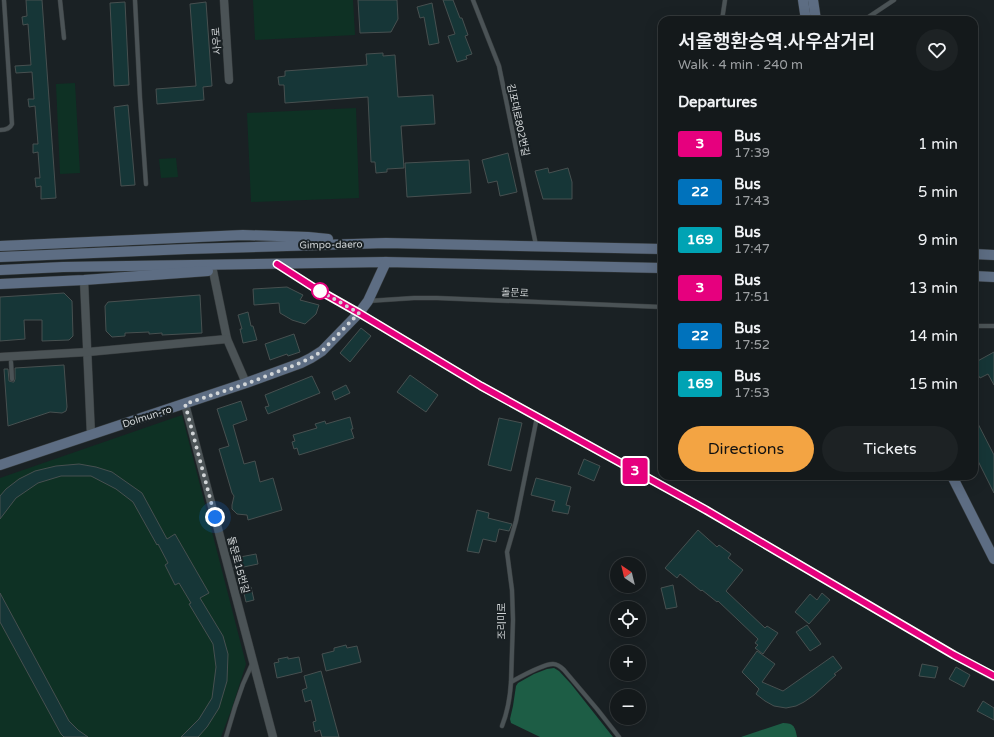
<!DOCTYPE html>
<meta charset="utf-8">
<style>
:root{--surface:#14191b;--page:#1d2224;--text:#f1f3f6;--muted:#9da0a3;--line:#33383a;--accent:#f3a443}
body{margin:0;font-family:"Varela Round","Noto Sans KR",sans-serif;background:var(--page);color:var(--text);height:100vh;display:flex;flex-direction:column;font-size:15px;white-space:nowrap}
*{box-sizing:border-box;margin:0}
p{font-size:13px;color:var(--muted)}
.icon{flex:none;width:22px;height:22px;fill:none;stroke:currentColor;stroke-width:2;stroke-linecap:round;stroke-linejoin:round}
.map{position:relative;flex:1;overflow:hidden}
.sheet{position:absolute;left:658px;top:16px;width:320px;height:464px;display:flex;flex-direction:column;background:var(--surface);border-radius:12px;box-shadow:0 4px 16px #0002,0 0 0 1px var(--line)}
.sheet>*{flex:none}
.badge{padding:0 8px;border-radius:3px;font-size:14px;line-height:26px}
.needle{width:26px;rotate:325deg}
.fabs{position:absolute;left:610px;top:557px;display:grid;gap:8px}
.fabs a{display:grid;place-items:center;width:36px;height:36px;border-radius:50%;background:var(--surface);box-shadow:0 4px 16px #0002,0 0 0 1px var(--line);font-size:20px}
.you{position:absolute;width:20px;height:20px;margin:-10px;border:3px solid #fff;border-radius:50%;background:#1a73e8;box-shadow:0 0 0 6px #1a73e833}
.map>.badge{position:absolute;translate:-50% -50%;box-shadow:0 0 0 2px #fff}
h2{padding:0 20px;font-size:15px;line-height:36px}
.round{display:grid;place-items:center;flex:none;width:42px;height:42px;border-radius:21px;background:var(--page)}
.overview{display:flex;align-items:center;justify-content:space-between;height:68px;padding:0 20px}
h1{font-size:19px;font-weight:600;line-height:30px}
.primary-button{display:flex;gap:8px;margin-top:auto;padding:8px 20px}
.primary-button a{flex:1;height:46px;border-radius:24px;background:var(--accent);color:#111;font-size:16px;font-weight:600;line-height:46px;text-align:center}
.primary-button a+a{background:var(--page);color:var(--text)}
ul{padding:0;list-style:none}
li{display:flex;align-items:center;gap:12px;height:48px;padding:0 20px}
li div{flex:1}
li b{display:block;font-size:15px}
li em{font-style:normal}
li .badge{min-width:44px;font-weight:700;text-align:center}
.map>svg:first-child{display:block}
.green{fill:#0e3124}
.forest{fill:#1d5d45}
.building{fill:#163637;stroke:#475050}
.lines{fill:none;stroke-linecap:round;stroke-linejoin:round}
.lane-casing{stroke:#363b3d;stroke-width:5}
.street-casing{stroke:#363b3d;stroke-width:9}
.secondary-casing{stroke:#363b3d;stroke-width:11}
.lane{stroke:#4b5356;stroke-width:4}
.street{stroke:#4b5356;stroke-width:8}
.secondary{stroke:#5d6d83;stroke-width:10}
.line-casing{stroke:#fff;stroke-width:9}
.line{stroke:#e6007e;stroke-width:6}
.walk{stroke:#d1d5d7;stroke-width:4;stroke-dasharray:0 7.2}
.stop-dot{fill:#fff;stroke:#e6007e;stroke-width:2}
.labels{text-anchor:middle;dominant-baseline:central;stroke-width:4;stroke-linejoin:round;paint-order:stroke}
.street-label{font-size:10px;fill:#d1d5d7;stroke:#1a2124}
</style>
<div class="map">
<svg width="994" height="737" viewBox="0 0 994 737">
<rect width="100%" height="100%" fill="#1a2124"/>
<g class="green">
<polygon points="253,0 353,0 355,35 255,40"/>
<polygon points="75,83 80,173 60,174 56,84"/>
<polygon points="356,108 359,198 251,202 247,113"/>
<polygon points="176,158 178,177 161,178 159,159"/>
<polygon points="182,415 246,664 232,708 221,737 0,737 0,478"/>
</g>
<g class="forest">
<polygon points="554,668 559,671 571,684 613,737 540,737 511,723 510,719 513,706 516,686 518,683 534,674 547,669"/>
<path d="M783,723C794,723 795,727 797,737H741Z"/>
</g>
<g class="building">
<polygon points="26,0 42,0 56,198 41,199 41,186 36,187 35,178 40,178 38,152 33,153 33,144 38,144 36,119 35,106 29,107 28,99 34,99 32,72 16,73 15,66 31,65 28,24 23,25 22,17 27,16"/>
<polygon points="358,0 397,0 398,19 391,32 360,33"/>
<polygon points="443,0 453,0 460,18 462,18 468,35 465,36 472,54 466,56 467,59 457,62 448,36 455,34"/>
<polygon points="125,2 129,85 114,86 110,3"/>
<polygon points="206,2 212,86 203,87 204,100 157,104 156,89 196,86 190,4"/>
<polygon points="432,3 439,43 429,45 424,17 420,18 417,7"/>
<polygon points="383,53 383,56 395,55 398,97 433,95 435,124 401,126 404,168 387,169 387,172 376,173 375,162 371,162 368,97 285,103 284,85 279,85 278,77 285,76 285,71 367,65 366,54"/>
<polygon points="128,105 135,185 121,186 114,107"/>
<polygon points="508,153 517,192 500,196 497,181 488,183 482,160"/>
<polygon points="469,160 471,193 407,197 405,163"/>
<polygon points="548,168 549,173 568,168 572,182 572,199 543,199 535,171"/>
<polygon points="287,287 303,295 300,300 319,305 316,314 305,324 292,320 280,313 279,303 254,305 253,289"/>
<polygon points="64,293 72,301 73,336 69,340 42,341 42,320 24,320 25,339 0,341 0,297"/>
<polygon points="200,295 202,333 162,335 162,333 149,334 149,332 125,333 125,336 112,337 106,331 105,306 108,302"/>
<polygon points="248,312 251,326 253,326 257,340 243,343 240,329 242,329 238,315"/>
<polygon points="361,328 371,336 350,362 340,353"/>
<polygon points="294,334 300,352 288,356 287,354 270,360 265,344"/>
<polygon points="994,352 994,385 988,374 980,378 977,373 974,374 974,363"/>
<polygon points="64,365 67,407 66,411 62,413 50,412 8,426 4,369 8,369 9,381 13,382 14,382 15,379 15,368"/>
<polygon points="410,375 438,395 426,412 397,392"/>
<polygon points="312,376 320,393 268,414 265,407 269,406 265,395"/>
<polygon points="346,385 350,393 335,400 332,392"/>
<polygon points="241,401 247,420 233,425 244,464 255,461 260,482 273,478 282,510 248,520 247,515 237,514 232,509 232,505 234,496 232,493 219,449 229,446 217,409"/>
<polygon points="974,416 994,455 994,493 974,453"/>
<polygon points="350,417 353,429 351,429 354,438 299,455 297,448 294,449 292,442 295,441 293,435 317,428 315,424 325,421 326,424"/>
<polygon points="499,418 522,423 511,471 488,465"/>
<polygon points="584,459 600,466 594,481 578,474"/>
<polygon points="79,464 96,467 112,472 142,493 167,539 175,534 209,593 200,598 223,636 228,654 227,681 219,708 207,727 198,737 181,737 199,719 212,698 216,667 213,644 189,604 191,603 179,583 175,585 165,565 168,563 158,544 157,545 133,502 116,489 91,476 61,476 38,483 16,498 0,519 0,496 6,489 19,479 35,471 56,466"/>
<polygon points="536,478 571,487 566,505 570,506 568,514 552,511 555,501 531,495"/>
<polygon points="477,510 489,513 488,518 512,524 509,531 499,529 496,542 483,539 479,553 467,551"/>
<polygon points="698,530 717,547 719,545 731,554 728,558 743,570 726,591 765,628 767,626 778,633 763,654 755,648 758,645 755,643 758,639 718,601 717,602 702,590 701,591 680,574 677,578 665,568"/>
<polygon points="256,554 258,564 234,569 234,567 240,557"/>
<polygon points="673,585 677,607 666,609 661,588"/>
<polygon points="251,587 254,600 246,602 243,589"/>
<polygon points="0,593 69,721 78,730 88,737 64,737 61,734 0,622"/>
<polygon points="822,593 830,600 809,624 795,612 810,594 817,600"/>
<polygon points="807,625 821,644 810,651 796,632"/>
<polygon points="346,645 347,648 357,646 361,662 326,671 322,654 334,651 334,648"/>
<polygon points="757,651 775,664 762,682 783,691 833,656 842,668 834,674 836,675 814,695 804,702 796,706 786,708 774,706 765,701 756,694 759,689 742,672"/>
<polygon points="288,657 288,659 299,657 302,672 277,678 274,663 279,662 278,659"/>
<polygon points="922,664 938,667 935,678 919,676"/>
<polygon points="956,667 970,675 964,687 949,679"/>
<polygon points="321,671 339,737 322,737 320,730 315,732 313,722 316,721 311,700 305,702 302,690 307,688 304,676"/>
<polygon points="983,701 994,708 994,720 977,711"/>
</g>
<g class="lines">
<g class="lane-casing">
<g id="lane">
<polyline points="60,0 64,38"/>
<polyline points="135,0 140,98 146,184"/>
<polyline points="473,0 499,66 536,245"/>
<polyline points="722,20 725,0"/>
<polyline points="864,20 894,0"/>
<path d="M0,130C5,130 10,129 12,124L4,0"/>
<polyline points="368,301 414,298 437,298 662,307"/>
<polyline points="974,326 994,326"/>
<polyline points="11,362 12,379"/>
<path d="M537,417L516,521L507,552L512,590L513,620L511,682C520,677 543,664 553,664C558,664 561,667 564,670L597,709L619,737"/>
<path d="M502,726C508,711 510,698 511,682"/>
<polyline points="226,737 235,707 243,684 252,664"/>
</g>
</g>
<g class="street-casing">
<g id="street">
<polyline points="224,0 229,80"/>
<polyline points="277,264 313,287 359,313 481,386 706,510 954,655 994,677"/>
<polyline points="213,271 227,339 246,383"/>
<polyline points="84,280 91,435"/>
<polyline points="0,357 88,352 227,339"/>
<polyline points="185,404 273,737"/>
</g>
</g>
<g class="secondary-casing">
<g id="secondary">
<polyline points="803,0 806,20"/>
<polyline points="813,0 816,20"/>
<polyline points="0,246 243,235 308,237 328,239"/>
<polyline points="974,254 994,255"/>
<polyline points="0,257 187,249 386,243 662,249"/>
<polyline points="0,270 63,267 386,262 662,268"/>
<polyline points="974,276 994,277"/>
<polyline points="0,284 84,280 208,271"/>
<polyline points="0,465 246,383 301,363 311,358 322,351 359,313 368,301 386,262"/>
<polyline points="952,476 994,559"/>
</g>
</g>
<use href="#lane" class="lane"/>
<use href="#street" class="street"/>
<use href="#secondary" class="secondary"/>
</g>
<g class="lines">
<g class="line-casing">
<polyline id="line" points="277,264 313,287 359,313 481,386 706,510 954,655 994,676"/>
</g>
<use href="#line" class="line"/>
<polyline class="walk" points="215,517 185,404 246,384 300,363 311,358 322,351 359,313 320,291"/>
</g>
<circle class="stop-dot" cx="320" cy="291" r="8"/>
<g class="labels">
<g class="street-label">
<text transform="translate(217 41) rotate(-94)">사우로</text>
<text transform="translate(518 120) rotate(78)">김포대로802번길</text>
<text transform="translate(331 245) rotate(-1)">Gimpo-daero</text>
<text transform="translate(515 293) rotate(2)">돌문로</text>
<text transform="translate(147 417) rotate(-18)">Dolmun-ro</text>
<text transform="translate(238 565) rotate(75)">돌문로15번길</text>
<text transform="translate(502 621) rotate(-90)">조리미로</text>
</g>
</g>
</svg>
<div class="fabs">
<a><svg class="needle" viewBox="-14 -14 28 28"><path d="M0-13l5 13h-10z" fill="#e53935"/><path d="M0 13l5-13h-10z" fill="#9da0a3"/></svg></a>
<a><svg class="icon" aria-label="locate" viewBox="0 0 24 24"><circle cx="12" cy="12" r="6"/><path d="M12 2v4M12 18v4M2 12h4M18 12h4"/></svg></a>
<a>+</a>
<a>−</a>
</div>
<div class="you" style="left:215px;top:517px"></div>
<b class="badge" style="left:635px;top:471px;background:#e6007e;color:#fff">3</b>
<section class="sheet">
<div class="overview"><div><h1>서울행환승역.사우삼거리</h1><p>Walk · 4 min · 240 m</p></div><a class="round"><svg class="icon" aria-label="heart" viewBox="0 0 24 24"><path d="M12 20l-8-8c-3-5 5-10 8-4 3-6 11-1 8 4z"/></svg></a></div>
<h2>Departures</h2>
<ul>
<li><span class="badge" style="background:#e6007e;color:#fff">3</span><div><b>Bus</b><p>17:39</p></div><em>1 min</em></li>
<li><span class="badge" style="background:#0072bc;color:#fff">22</span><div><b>Bus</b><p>17:43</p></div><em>5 min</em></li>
<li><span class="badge" style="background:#00a3b4;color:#fff">169</span><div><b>Bus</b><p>17:47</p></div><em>9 min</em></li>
<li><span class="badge" style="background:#e6007e;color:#fff">3</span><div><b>Bus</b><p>17:51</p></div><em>13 min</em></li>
<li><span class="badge" style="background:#0072bc;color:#fff">22</span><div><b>Bus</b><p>17:52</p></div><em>14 min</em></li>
<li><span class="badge" style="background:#00a3b4;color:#fff">169</span><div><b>Bus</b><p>17:53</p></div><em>15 min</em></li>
</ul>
<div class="primary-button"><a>Directions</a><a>Tickets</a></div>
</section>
</div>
